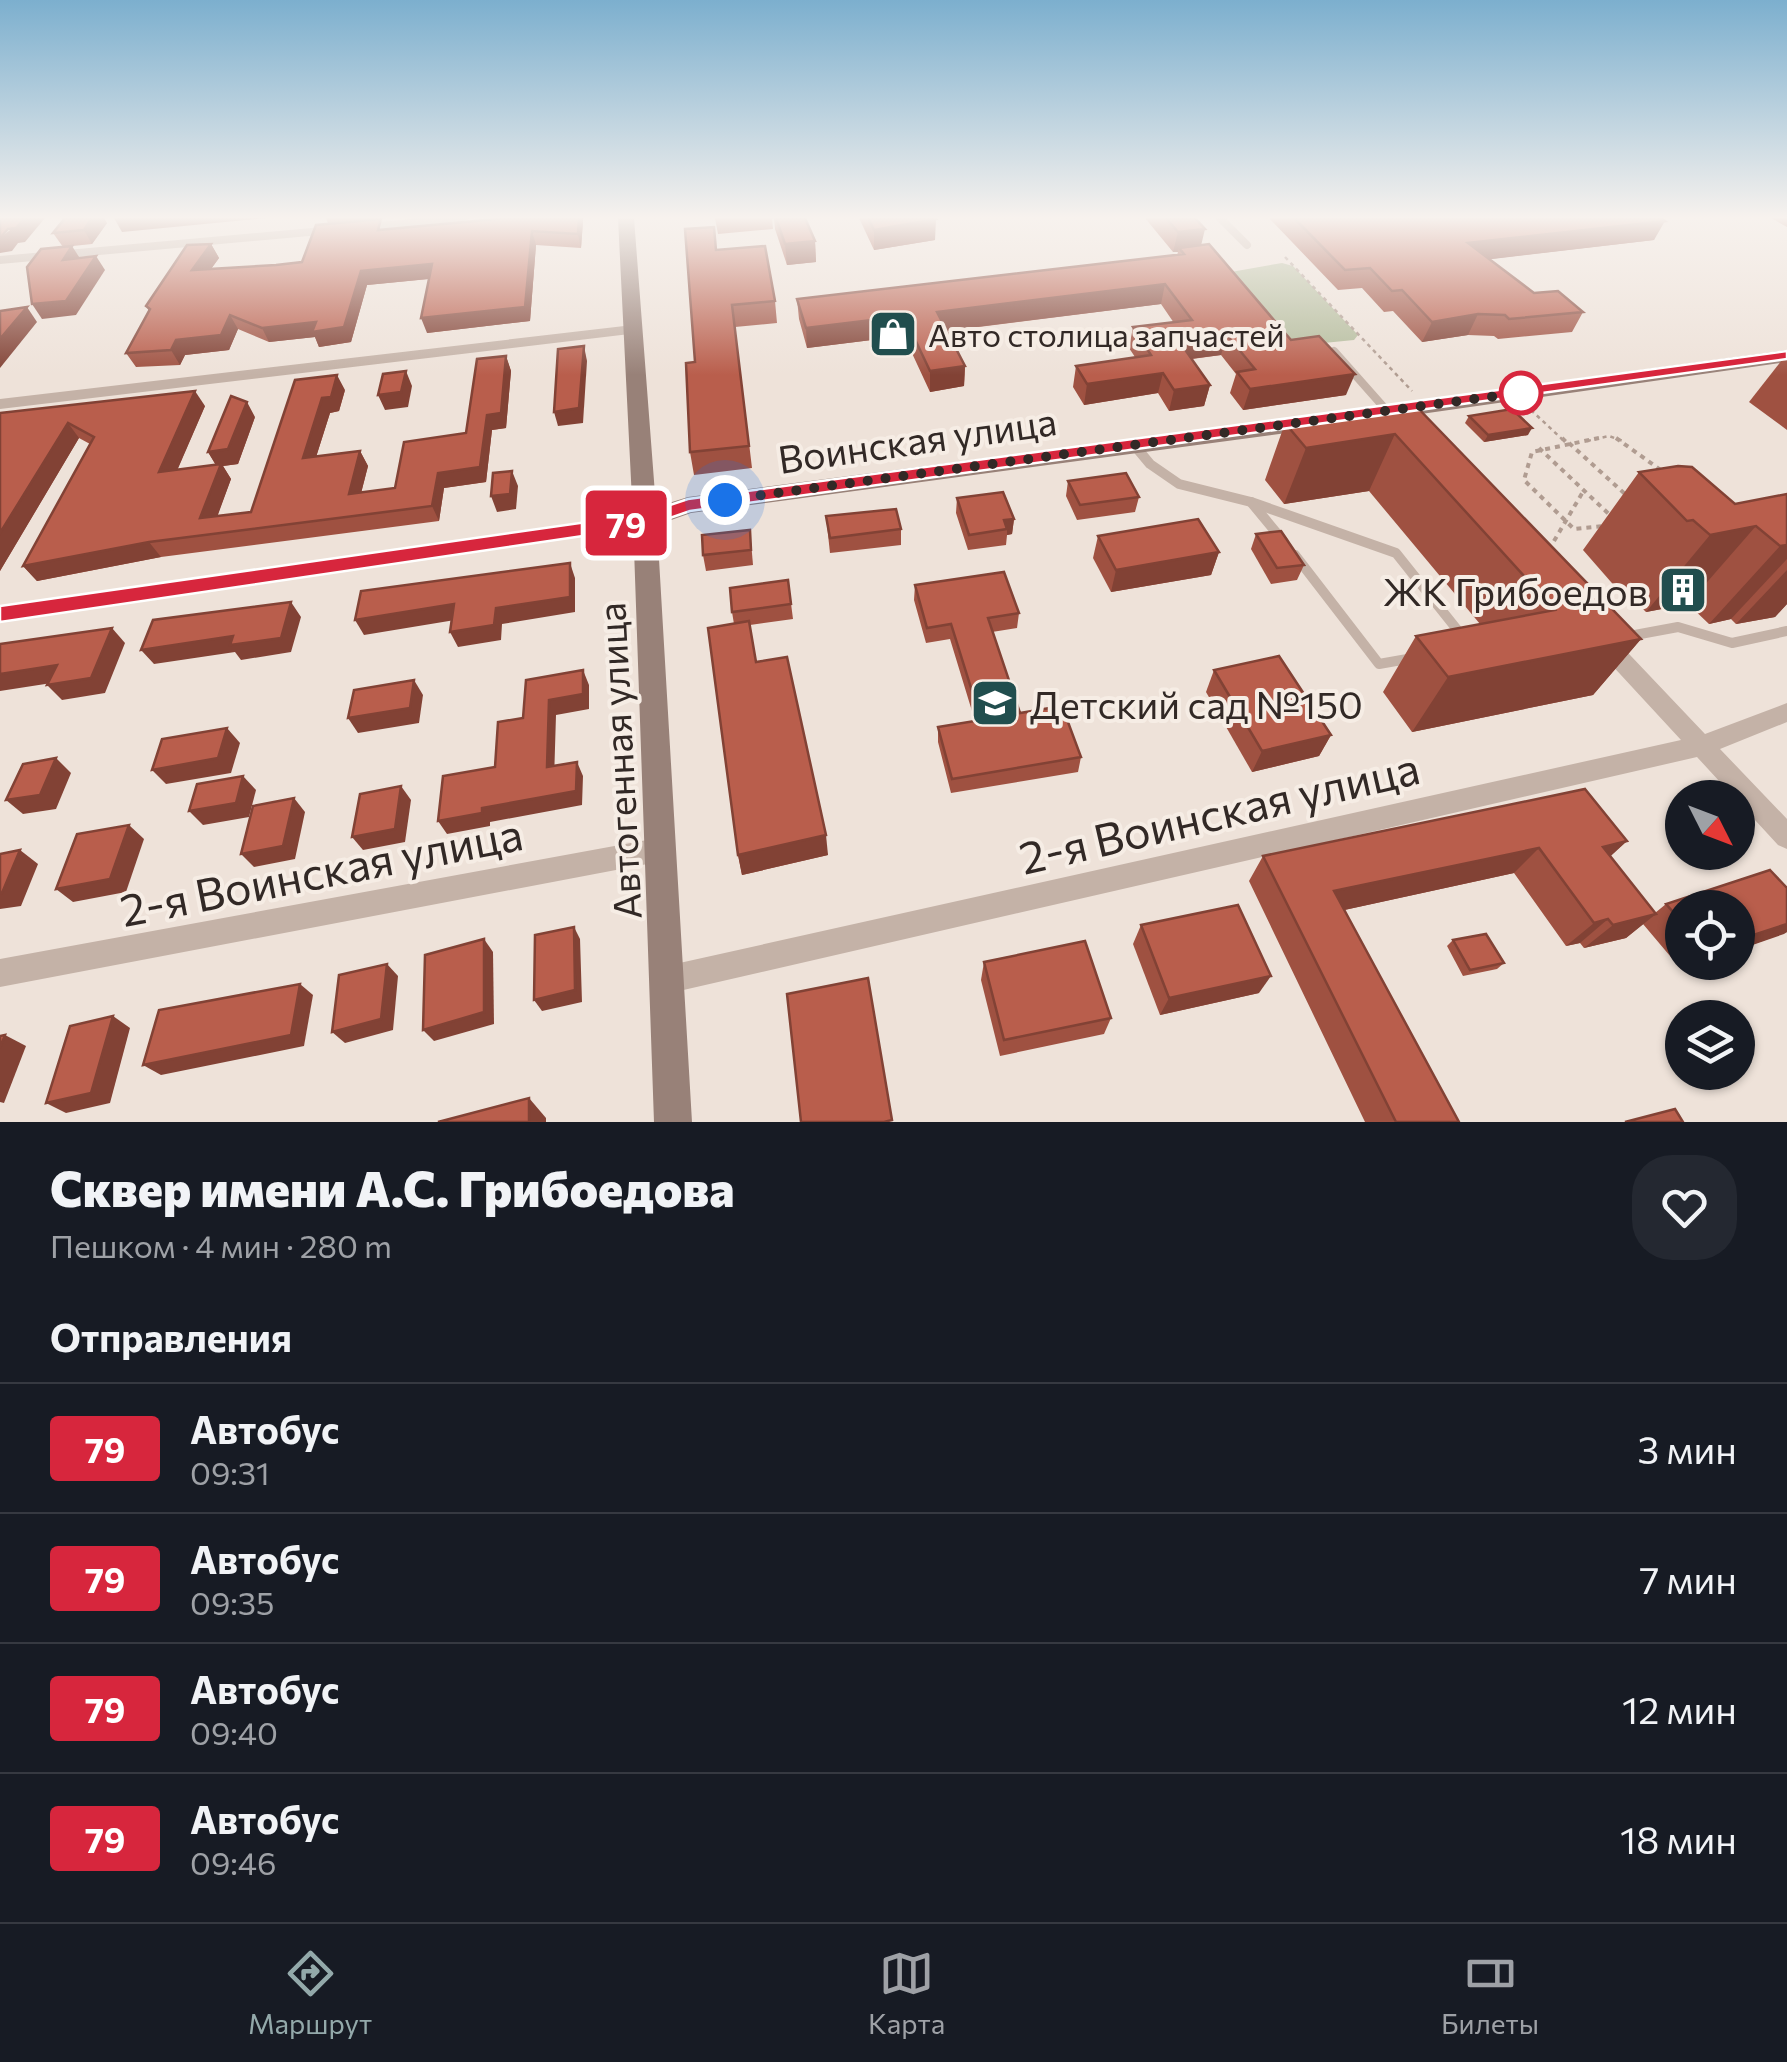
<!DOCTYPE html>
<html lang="ru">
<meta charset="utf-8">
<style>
:root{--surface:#171b24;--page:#242831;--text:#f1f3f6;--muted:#9ea1a6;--line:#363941;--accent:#93a9aa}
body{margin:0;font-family:Commissioner,sans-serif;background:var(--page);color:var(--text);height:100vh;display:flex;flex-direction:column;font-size:38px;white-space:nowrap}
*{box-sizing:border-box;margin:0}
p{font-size:32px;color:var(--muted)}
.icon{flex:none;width:55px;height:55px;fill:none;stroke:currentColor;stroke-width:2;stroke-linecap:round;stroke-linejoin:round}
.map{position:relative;height:1122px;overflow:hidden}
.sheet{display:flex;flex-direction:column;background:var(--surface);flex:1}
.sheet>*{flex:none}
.badge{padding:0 20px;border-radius:8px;font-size:35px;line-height:65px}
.needle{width:65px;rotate:132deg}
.buttons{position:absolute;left:1665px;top:780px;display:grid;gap:20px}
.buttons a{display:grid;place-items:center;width:90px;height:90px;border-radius:50%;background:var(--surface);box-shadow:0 2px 8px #0004;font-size:50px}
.you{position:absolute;width:50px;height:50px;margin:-25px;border:8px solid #fff;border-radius:50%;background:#1a73e8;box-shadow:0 0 0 15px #1a73e833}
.map>.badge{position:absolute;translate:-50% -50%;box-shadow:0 0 0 5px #fff}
h2{padding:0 50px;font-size:38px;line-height:90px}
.round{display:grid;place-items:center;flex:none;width:105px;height:105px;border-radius:40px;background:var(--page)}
.headline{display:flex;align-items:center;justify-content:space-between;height:170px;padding:0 50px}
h1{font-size:48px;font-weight:800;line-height:75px}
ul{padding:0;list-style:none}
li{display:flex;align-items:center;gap:30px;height:130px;padding:0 50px;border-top:2px solid var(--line)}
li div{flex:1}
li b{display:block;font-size:38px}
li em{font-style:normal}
li .badge{min-width:110px;font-weight:700;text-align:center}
.tab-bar{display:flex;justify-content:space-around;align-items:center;height:140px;border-top:2px solid var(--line);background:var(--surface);font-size:28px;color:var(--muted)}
.tab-bar a{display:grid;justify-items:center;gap:5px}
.tab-bar .selected{color:var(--accent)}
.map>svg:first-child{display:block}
.green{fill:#b3bb9b}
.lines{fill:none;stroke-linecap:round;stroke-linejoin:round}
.path-far1{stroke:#b09c91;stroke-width:2.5;stroke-dasharray:4 4;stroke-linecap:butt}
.path{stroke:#b09c91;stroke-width:4;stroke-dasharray:5 5;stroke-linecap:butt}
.lane-far1{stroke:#c4b2a7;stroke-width:8}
.lane{stroke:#c4b2a7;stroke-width:10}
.street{fill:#c4b2a7;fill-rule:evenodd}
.secondary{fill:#988178;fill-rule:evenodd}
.wall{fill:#9f5141}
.shaded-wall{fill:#824235}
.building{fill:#b95e4c;stroke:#824235;stroke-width:2.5}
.line{fill:#d7263d;stroke:#fff;stroke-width:2.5}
.walk{stroke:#322926;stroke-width:10;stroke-dasharray:0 18}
.stop-dot{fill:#fff;stroke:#d7263d;stroke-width:5}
.labels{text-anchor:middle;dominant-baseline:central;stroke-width:8;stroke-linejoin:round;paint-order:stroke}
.far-poi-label{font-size:32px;fill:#322926;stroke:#f6ede5;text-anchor:start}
.street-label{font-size:38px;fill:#322926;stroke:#f6ede5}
.poi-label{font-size:38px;fill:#322926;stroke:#f6ede5;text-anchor:end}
.near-street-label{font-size:45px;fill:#322926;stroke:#f6ede5}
</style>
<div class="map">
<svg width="1787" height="1122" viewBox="0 0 1787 1122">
<rect width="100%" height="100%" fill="#eee2d9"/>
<polygon class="green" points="1282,263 1293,266 1358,335 1354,340 1293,346 1231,272"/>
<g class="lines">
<g class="path-far1">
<polyline points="1285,257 1412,391"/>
<polyline points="1531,410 1564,441"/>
<polyline points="1587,441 1609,436 1623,441"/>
</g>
<g class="path">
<polyline points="1562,438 1567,443"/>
<polyline points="1599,438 1532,452 1524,480 1574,529 1605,526"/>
<polyline points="1616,438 1662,471"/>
<polyline points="1569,443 1625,494"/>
<polyline points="1539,448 1612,517"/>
<polyline points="1554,541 1584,490"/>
</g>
<g class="lane-far1">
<polyline points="1220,218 1247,245"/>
<polyline points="1334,351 1388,412"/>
</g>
<g class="lane">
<polyline points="1135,446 1150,464 1179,484 1251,502 1396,553 1463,637"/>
<polyline points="1251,502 1284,542"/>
<polyline points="1295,555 1379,664 1413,658"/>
<polyline points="1624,637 1678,627 1732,643 1787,631"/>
</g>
<g class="street">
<polygon points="422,218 470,218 463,222 0,264 0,256"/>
<polygon points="633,325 638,327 638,333 0,409 0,399"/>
<polygon points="645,513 652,515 655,520 652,525 0,622 0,606"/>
<polygon points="1604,634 1612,636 1705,734 1787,703 1787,722 1720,749 1787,819 1787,849 1778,845 1697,757 666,994 656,990 652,980 656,970 666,966 1681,740 1596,648 1593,642 1596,636"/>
<polygon points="658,838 667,842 671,850 667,858 658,862 0,987 0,959"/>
</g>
<g class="secondary">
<polygon points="618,218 634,218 656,507 688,497 1316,415 1327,422 1316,429 691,513 657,525 692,1122 654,1122 633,520"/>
<polygon points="1787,350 1787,362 1386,419 1375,412 1386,405"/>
</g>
</g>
<g class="wall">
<polygon points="326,218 384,218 328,223"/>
<polygon points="507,218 583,218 583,221 581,248 536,245 530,321 427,333 429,279 367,285 351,342 319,347 315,337 269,342 238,329 229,350 185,355 180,365 136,367 126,353 149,311 146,306 211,244 219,258 211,269 276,265 302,262 385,229"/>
<polygon points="715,218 772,218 773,229 718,234"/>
<polygon points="774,218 805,218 815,241 816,262 787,265 775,229"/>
<polygon points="859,218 935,218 935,240 874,250"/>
<polygon points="1145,218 1195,218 1201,245 1291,340 1346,395 1243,410 1230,393 1236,374 1221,355 1192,359 1210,385 1204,406 1169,411 1158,393 1084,405 1073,387 1076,366 1135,357 1129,348 1133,327 1174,323 1161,304 947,331 965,366 964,386 930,392 904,336 807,348 799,319 797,299 1177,255 1178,252 1173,252"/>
<polygon points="1269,218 1661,218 1654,240 1490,259 1534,293 1583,312 1572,332 1498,339 1494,336 1468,335 1422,342 1393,311 1384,312 1362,288 1338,290"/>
<polygon points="1771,218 1787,218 1787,227"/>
<polygon points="107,223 92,244 63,247 53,233"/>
<polygon points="717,250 775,301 777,323 735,327 752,468 694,475 690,452 695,362"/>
<polygon points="506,356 511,371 506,428 492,430 486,482 444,488 439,521 161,557 37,581 23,566 90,444 79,438 0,571 0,413 205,406 177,470 216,465 208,452 255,417 238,464 223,466 231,479 217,516 251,512 345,390 339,411 330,413 316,457 360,451 368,466 361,493 395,488 466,433"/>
<polygon points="1785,356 1787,356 1787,430 1749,402"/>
<polygon points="1414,404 1641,639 1593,695 1412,732 1383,692 1416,636 1480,624 1369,491 1284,504 1265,480 1285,423"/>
<polygon points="1469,416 1528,435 1484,442 1465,423"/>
<polygon points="1639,472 1735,504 1787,494 1787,604 1775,617 1736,624 1731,619 1709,624 1688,604 1646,612 1631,597 1625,598 1583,550"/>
<polygon points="1068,481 1139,497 1135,512 1077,520 1066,496"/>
<polygon points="957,498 1014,519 1012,534 1007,535 1006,545 968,550 956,513"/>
<polygon points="826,516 901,529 901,545 830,553"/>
<polygon points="750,530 753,565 706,571 703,555"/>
<polygon points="1256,534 1304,565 1297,580 1271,584 1251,549"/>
<polygon points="1098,536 1219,552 1211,575 1111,592 1093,558"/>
<polygon points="788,580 793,619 750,625 756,662 828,855 742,875 738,855 734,624 732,612"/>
<polygon points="915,585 1019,613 1017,628 992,632 1020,713 1081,757 1078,772 951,793 938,742 938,727 975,721 950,639 926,643 914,600"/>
<polygon points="1214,670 1331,735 1319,756 1252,772 1206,692"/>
<polygon points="1585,789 1627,841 1610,856 1655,913 1666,904 1770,870 1787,888 1787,932 1738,950 1738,908 1682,908 1682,962 1699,962 1681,969 1643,924 1626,938 1584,948 1580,943 1566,946 1514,873 1344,910 1459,1122 1365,1122 1249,881 1263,856"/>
<polygon points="1141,925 1259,993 1160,1015 1133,944"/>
<polygon points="1453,940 1504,963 1497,969 1463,976 1447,946"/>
<polygon points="984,962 1111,1018 1104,1034 1000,1056 981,980"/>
</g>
<g class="shaded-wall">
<polygon points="25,218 45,218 25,242 18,243 12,251 0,253 0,238"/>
<polygon points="92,218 104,218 107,223 92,244 84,230"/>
<polygon points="114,218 267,218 122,232"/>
<polygon points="579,218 583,218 583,221 581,248 578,234"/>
<polygon points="936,219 935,240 874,250 874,230"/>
<polygon points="1665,221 1654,240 1459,263 1468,243"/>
<polygon points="1205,229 1200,250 1179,248 1178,252 1173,252 1178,232"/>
<polygon points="532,231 536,245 530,321 427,333 421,318"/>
<polygon points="815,241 816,262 787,265 785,244"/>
<polygon points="211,244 219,258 200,284 192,270"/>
<polygon points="72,246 81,260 63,260"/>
<polygon points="96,256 105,270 76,315 42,319 32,304"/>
<polygon points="432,264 438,278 367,285 351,342 319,347 315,337 269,342 262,328 361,271"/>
<polygon points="1165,284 1161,304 936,332 937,312"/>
<polygon points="27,307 37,322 0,368 0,339"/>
<polygon points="1478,314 1468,335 1422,342 1432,322"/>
<polygon points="230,315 238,329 229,350 185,355 180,365 171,350 176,340"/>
<polygon points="904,316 904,336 807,348 806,328"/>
<polygon points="1227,335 1221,355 1174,361 1179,341"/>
<polygon points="584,346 587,361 583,423 558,426 554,412"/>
<polygon points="506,356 511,371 506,428 492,430 486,482 444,488 439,521 432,506 438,473 487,415"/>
<polygon points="965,366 964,386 930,392 930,371"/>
<polygon points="406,371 412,386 408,407 385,410 378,395"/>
<polygon points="1163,373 1158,393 1084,405 1087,384"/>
<polygon points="1355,374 1346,395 1243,410 1250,389"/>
<polygon points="337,375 345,390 339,411 330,413 311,473 303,458 322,398"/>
<polygon points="1210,385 1204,406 1169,411 1174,390"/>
<polygon points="195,391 205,406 170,487 159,472"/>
<polygon points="247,402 255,417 238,464 223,466 231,479 211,534 200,518 217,467 208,452"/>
<polygon points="68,423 79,438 0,571 0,533"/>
<polygon points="1532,428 1528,435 1484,442 1488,435"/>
<polygon points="1395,434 1369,491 1284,504 1306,448"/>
<polygon points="360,451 368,466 357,509 349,494"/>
<polygon points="512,471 518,486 516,509 497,512 491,496"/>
<polygon points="1014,519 1012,534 1007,535 1007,529 1004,520"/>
<polygon points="1756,526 1688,604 1646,612 1710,535"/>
<polygon points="149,542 161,557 37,581 23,566"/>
<polygon points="1787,545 1787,559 1731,619 1709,624 1780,546"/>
<polygon points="1219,552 1211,575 1111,592 1116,570"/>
<polygon points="570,563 575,578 575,612 502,624 501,640 458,647 450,632 496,608"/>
<polygon points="1787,570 1787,604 1775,617 1736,624"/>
<polygon points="291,602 301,617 291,652 241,660 235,652 154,664 141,650"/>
<polygon points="454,604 461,619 364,635 355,620"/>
<polygon points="112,628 125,643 105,693 62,700 47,685"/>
<polygon points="1641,639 1593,695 1412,732 1448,677"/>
<polygon points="57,665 71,680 0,691 0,674"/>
<polygon points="583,670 589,685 589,709 556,715 554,781 547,767 549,700"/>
<polygon points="414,680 423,695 419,723 358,733 348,718"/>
<polygon points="227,728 240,743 231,773 166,784 152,770"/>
<polygon points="1331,735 1319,756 1252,772 1262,751"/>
<polygon points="56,758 71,773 56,809 23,814 6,800"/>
<polygon points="577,762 583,776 582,805 490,822 490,826 447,834 438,821 482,808"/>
<polygon points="243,776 256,790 249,817 203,825 189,811"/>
<polygon points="401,786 411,800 405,842 363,850 352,837"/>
<polygon points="294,798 305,812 295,859 254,867 241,854"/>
<polygon points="129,825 144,839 126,892 73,902 56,889"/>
<polygon points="826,835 828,855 742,875 738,855"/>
<polygon points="1627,841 1600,866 1603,847"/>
<polygon points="1539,848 1514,873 1317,916 1334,891"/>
<polygon points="20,850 38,864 21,906 0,909 0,893"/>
<polygon points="1656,914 1626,938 1584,948 1613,925"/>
<polygon points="1608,919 1580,943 1566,946 1594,923"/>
<polygon points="1787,924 1787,932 1784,934 1738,950 1738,940"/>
<polygon points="574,927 580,939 582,1002 542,1011 534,1000"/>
<polygon points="484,939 493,952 494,1024 434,1041 423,1030"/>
<polygon points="387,964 398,976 393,1030 345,1043 332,1032"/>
<polygon points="1271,976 1259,993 1160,1015 1169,998"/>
<polygon points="300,984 313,995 304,1046 161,1075 143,1065"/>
<polygon points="113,1016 130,1028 110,1103 66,1113 46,1103"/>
<polygon points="5,1035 26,1046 4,1103 0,1102 0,1048"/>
<polygon points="529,1098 546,1118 546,1122 529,1122"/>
</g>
<g class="building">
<polygon points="0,218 25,218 16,228 8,229 0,238"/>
<polygon points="65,218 92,218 84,230 53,233"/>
<polygon points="507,218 579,218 578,234 532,231 525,307 421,318 432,264 361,271 344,327 312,332 316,322 262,328 230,315 221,335 176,340 171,350 126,353 150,309 146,306 187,245 211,244 192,270 276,265 302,262 316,225 381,219 378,230"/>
<polygon points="776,218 805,218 815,241 785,244"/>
<polygon points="868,218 935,218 936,219 874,230"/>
<polygon points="1166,218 1195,218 1205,229 1178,232"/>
<polygon points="1294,218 1661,218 1665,221 1468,243 1534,293 1558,291 1583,312 1509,319 1505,315 1478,314 1432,322 1402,290 1392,291 1370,268 1345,270"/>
<polygon points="714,227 716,250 765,246 775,301 732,305 749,446 690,452 686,363 695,362 685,229"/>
<polygon points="1209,244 1291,340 1319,336 1355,374 1250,389 1237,372 1255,369 1227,335 1179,341 1210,385 1174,390 1163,373 1087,384 1076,366 1151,355 1133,327 1192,320 1165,284 937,312 965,366 930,371 904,316 806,328 797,299 1184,254 1179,248"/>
<polygon points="72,246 63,260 96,256 66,301 32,304 27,267 41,249"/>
<polygon points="27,307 0,339 0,311"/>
<polygon points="584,346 579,408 554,412 558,349"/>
<polygon points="506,356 501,413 487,415 480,467 438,473 432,506 149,542 23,566 94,437 68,423 0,533 0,413 195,391 159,472 221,464 200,518 251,512 295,380 337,375 331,397 322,398 303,458 360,451 349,494 395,488 404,442 466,433 477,359"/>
<polygon points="406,371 401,392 378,395 383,374"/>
<polygon points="231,396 247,402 228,449 208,452"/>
<polygon points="1414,404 1641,639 1448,677 1416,636 1555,610 1395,434 1306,448 1285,423"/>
<polygon points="1512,409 1532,428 1488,435 1469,416"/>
<polygon points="1678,466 1692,467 1735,504 1787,494 1787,545 1780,546 1756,526 1710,535 1693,520 1687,521 1639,472"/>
<polygon points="512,471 510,494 491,496 493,473"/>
<polygon points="1126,473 1139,497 1080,505 1068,481"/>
<polygon points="1003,492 1014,519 1004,520 1007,529 969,535 957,498"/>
<polygon points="896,509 901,529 830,538 826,516"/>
<polygon points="1198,519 1219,552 1116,570 1098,536"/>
<polygon points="750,530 751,550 703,555 702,535"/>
<polygon points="1281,531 1304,565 1277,568 1256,534"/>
<polygon points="570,563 570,597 496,608 494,625 450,632 454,604 355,620 361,591"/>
<polygon points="1004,572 1019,613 988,618 1020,713 1062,706 1081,757 952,779 938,727 981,720 951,624 927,628 915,585"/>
<polygon points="788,580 791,604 732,612 730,588"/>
<polygon points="291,602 281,638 230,645 233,636 141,650 153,620"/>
<polygon points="749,621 756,662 787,657 826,835 738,855 708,628"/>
<polygon points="112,628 91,678 47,685 57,665 0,674 0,644"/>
<polygon points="1279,656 1331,735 1262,751 1214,670"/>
<polygon points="583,670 583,694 549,700 547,767 577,762 576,791 482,808 482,813 438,821 443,776 495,767 498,722 523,718 526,680"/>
<polygon points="414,680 410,708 348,718 354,690"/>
<polygon points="227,728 218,758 152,770 162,739"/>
<polygon points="56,758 40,795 6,800 23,764"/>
<polygon points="243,776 236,803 189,811 197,784"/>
<polygon points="401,786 395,829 352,837 360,794"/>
<polygon points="1585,789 1627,841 1603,847 1656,914 1613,925 1608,919 1594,923 1539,848 1334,891 1459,1122 1396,1122 1263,856"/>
<polygon points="294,798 283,846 241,854 253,806"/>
<polygon points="129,825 110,879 56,889 77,834"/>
<polygon points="20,850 2,893 0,893 0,854"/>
<polygon points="1770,870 1787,888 1787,924 1738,940 1738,908 1682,908 1682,922 1666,904"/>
<polygon points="1238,905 1271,976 1169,998 1141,925"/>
<polygon points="574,927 575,990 534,1000 535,935"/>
<polygon points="1486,934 1504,963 1470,970 1453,940"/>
<polygon points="484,939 484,1012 423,1030 425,955"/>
<polygon points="1085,941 1111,1018 1004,1040 984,962"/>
<polygon points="387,964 381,1019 332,1032 339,975"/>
<polygon points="868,978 892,1120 884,1122 801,1122 787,994"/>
<polygon points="300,984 291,1035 143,1065 159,1010"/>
<polygon points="113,1016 91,1093 46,1103 70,1026"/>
<polygon points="5,1035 0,1048 0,1036"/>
<polygon points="529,1098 529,1122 438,1122"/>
<polygon points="1675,1109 1683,1122 1625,1122"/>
</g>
<linearGradient id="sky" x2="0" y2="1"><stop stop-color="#7cafce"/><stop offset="0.58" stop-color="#f7f2ee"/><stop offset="1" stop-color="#f7f2ee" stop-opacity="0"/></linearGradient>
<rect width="1787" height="375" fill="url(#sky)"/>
<polygon class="line" points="1787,351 1787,359 690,511 644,527 0,622 0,606 643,514 688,499"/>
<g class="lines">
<polyline class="walk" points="725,500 1534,391 1521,393"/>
</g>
<defs>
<g id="shop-square" transform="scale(2.5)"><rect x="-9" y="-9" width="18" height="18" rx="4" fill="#214e4e" stroke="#f6ede5"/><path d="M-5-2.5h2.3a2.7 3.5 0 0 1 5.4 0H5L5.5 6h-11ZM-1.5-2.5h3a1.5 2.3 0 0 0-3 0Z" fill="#fff"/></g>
<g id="building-square" transform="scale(2.5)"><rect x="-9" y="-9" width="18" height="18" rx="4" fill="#214e4e" stroke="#f6ede5"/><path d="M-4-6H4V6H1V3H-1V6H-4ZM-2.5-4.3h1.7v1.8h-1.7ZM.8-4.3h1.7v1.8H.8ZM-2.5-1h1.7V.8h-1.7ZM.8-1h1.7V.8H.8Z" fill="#fff"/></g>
<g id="school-square" transform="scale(2.5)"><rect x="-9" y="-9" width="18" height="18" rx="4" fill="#214e4e" stroke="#f6ede5"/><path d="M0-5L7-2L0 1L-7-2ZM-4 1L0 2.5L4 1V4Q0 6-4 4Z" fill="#fff"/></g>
</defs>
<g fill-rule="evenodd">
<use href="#shop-square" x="893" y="334"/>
<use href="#building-square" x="1683" y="590"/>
<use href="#school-square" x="995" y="703"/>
</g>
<circle class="stop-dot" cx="1521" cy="393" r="20"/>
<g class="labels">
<g class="far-poi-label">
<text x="928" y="334">Авто столица запчастей</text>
</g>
<g class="street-label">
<text transform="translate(917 439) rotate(-8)">Воинская улица</text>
<text transform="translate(618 761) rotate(-93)">Автогенная улица</text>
</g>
<g class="poi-label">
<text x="1648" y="590">ЖК Грибоедов</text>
<text x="1030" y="703" text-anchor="start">Детский сад №150</text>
</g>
<g class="near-street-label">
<text transform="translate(1219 811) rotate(-13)">2-я Воинская улица</text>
<text transform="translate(321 870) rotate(-11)">2-я Воинская улица</text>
</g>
</g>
</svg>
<div class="buttons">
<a><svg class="needle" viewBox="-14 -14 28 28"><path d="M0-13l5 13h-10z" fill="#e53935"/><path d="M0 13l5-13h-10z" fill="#9ea1a6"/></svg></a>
<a><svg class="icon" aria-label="locate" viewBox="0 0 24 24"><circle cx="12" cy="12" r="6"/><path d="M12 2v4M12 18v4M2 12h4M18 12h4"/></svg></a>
<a><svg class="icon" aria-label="layers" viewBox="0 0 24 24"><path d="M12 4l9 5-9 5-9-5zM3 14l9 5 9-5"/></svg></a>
</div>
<div class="you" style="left:725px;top:500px"></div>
<b class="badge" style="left:626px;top:523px;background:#d7263d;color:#fff">79</b>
</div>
<section class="sheet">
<div class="headline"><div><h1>Сквер имени А.С. Грибоедова</h1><p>Пешком · 4 мин · 280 m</p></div><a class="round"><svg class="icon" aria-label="heart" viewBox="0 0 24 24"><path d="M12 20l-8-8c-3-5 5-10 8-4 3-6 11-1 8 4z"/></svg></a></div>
<h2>Отправления</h2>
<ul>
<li><span class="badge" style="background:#d7263d;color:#fff">79</span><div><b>Автобус</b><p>09:31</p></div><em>3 мин</em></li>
<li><span class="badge" style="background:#d7263d;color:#fff">79</span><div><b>Автобус</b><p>09:35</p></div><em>7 мин</em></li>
<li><span class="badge" style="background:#d7263d;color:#fff">79</span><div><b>Автобус</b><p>09:40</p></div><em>12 мин</em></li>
<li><span class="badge" style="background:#d7263d;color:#fff">79</span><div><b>Автобус</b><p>09:46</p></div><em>18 мин</em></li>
</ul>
</section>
<nav class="tab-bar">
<a class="selected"><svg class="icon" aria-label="directions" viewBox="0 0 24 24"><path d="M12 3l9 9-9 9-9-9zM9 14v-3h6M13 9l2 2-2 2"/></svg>Маршрут</a>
<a><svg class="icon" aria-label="map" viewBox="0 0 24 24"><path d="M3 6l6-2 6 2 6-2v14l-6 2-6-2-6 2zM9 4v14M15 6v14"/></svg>Карта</a>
<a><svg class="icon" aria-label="tickets" viewBox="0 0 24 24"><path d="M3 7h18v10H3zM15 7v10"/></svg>Билеты</a>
</nav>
